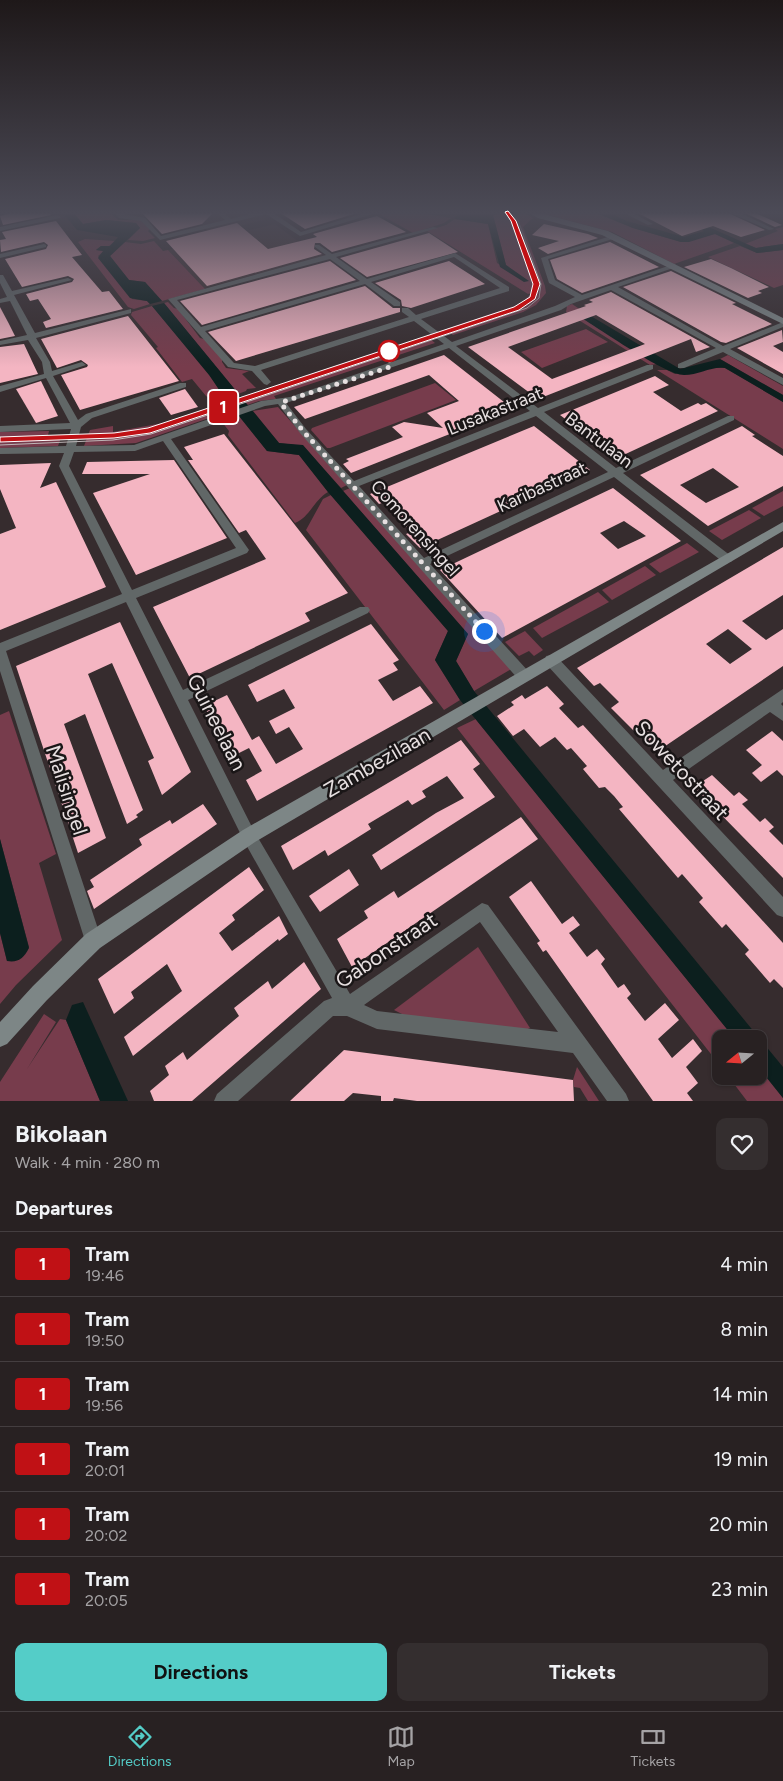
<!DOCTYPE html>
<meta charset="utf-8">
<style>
:root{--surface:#282122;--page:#342e2f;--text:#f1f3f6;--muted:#a5a3a5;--line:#443e40;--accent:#54cdc8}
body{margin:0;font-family:Figtree,sans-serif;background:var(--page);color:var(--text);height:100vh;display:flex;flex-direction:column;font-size:19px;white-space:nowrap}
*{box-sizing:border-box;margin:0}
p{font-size:16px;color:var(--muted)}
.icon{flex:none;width:28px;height:28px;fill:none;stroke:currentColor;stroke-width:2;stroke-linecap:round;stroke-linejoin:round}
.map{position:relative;height:1101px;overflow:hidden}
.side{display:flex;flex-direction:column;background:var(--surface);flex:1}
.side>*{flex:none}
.badge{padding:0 10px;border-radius:4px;font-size:18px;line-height:32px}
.needle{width:32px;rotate:252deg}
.tools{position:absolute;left:712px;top:1030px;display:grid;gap:10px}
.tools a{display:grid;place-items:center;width:55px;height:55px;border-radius:10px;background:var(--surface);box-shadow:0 1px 4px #0004,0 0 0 1px var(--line);font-size:25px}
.you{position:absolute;width:25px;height:25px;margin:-12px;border:4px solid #fff;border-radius:50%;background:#1a73e8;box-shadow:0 0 0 8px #1a73e833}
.map>.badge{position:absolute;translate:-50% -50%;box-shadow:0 0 0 2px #fff}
h2{padding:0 15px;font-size:19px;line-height:45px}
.round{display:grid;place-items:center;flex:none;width:52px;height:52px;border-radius:10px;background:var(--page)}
.head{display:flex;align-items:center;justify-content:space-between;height:85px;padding:0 15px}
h1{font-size:24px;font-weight:700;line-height:38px}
.primary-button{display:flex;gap:10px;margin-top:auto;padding:10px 15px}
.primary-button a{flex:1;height:58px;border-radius:10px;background:var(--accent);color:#111;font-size:20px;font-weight:700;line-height:58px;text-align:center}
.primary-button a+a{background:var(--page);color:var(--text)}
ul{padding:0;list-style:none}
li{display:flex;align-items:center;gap:15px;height:65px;padding:0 15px;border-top:1px solid var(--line)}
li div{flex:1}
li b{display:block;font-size:19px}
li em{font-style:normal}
li .badge{min-width:55px;font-weight:700;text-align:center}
.menu{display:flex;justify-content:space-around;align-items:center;height:70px;border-top:1px solid var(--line);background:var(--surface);font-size:14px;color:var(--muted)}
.menu a{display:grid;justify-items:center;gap:2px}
.menu .current{color:var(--accent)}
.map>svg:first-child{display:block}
.built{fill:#443436}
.green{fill:#773c4c}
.water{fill:#0c1f1e}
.building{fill:#f4b5c2;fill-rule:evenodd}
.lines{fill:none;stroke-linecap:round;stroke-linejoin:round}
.street{fill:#616767;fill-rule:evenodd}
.secondary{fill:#7d8686;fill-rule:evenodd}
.tram{stroke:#bdb6b7;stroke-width:1}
.line{fill:#c01115;stroke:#fff}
.walk{stroke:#e7e0e1;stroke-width:5;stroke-dasharray:0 9}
.stop-dot{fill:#fff;stroke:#c01115;stroke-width:2.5}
.labels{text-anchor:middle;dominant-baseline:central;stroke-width:5;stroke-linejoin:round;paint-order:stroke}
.street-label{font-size:18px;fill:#e7e0e1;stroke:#1a1617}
.near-street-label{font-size:21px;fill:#e7e0e1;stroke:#1a1617}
</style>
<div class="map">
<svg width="783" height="1101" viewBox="0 0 783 1101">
<rect width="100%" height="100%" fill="#362c2e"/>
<g class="built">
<polygon points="189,212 259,212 268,219 211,233"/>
<polygon points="275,224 315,254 320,253 325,256 204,288 168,250"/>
</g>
<g class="green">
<polygon points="109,212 118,220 140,220 150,229 148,231 155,238 143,241 128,240 140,228 136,223 106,220 83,224 73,213"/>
<polygon points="415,212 451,218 444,223 413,233 377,213"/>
<polygon points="502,212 522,212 533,218 523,227 545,286 546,293 536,305 523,312 453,335 446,329 520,304 532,293 528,294 427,231 446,225 455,219 488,224 497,263 528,281 506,265 493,215"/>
<polygon points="537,212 594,212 633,228 681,242 715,234 734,243 674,264 612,232"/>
<polygon points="783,227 783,244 756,248 745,244 778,231 775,229"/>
<polygon points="85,239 115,241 109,246 101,246 96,250 104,251 98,256 132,299 147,301 150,304 134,309 128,307 78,242"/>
<polygon points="154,241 163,251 168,250 205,289 162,301 145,282 129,280 110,256 125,242 141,244"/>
<polygon points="740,246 757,253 783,250 783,285 774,288 708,257"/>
<polygon points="168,302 174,308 178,309 200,338 204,339 222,359 222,362 226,368 249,371 242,374 256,388 247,389 246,391 238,394 164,303"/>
<polygon points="572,304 584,312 577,315 657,364 650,365 566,312 567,306"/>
<polygon points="152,306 210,375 224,398 214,402 206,396 192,379 182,382 156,348 158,347 131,315 132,312"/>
<polygon points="586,329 608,342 542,368 521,352"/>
<polygon points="428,337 435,343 274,396 276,399 259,401 136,443 84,446 90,430 113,426 113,432 163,423 209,410 381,351 383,353"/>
<polygon points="728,355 783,386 783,395 720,359"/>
<polygon points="716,367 725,368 783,402 783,449 657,370 667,370 675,374"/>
<polygon points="435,383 456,400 330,448 327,448 311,430 312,428"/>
<polygon points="278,407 347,485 341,488 303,446 279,443 253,411"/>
<path d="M239,416L267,451L299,455L328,492C314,500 310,517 295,523L228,435L229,431L222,422Z"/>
<polygon points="49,431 48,435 62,435 58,446 0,448 0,432"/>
<polygon points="350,488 513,668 474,691 456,661 468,634 343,491"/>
<polygon points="783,491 783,506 764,516 752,508"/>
<polygon points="331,495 448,631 435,660 460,700 444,710 306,530 323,499"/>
<polygon points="749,510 761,518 722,540 709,531"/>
<polygon points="687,543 699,552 660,573 649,564"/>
<polygon points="645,566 656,575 612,600 602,590"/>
<polygon points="598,592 609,602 542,638 533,628"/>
<polygon points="525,631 543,650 534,656 529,651 519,656 505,642"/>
<polygon points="9,711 56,854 39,863 62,940 16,985 0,1004 0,933 7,961 29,947 0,839 0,715"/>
<polygon points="476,719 735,1039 721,1039 721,1067 457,728"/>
<polygon points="478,947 530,1028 523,1031 404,1015 394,1010"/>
<polygon points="44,1014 56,1022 27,1069 60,1019 66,1020 100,1101 0,1101 0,1082"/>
<polygon points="577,1067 599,1101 588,1101 580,1088 574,1087 573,1080"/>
<polygon points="759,1068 783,1098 783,1101 747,1101 728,1076 759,1076"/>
</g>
<g class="water">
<polygon points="73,212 83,224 106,220 136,223 140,228 110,256 129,280 145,282 162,301 150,304 147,301 130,298 98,258 103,251 96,250 101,246 110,246 118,237 77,230 62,212"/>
<polygon points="483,212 508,212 493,215 506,265 529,281 524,282 500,267 488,224 455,219 456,216"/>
<polygon points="594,212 607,212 627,221 684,237 704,231 665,212 675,212 756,248 783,244 783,250 757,253 715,234 689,242 681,242 633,228"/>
<polygon points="164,303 279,443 303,445 468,634 456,661 474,691 783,1067 783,1098 759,1068 759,1039 735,1039 460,700 435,660 448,631 328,492 299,455 267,451 227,401 209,375 152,306"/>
<path d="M584,312L680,369L720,359L783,395V402L725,368C711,366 699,375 684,375C665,375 597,327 577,315Z"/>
<path d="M0,839L29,948C24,958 18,963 7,961L0,933Z"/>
<polygon points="83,1002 128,1101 100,1101 66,1020 72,1005"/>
</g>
<g class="building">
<polygon points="15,212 49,212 51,215 3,225 0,216"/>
<polygon points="141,212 214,212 202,224 162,234"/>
<polygon points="279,212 360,212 305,229"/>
<polygon points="636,212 726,212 765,230 741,237 713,226 682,236"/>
<polygon points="743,212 753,212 782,225 775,227"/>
<polygon points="377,216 406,232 332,252 320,243 315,243 314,249 322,254 207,286 166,241 237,223 268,249 317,237 313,234"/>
<polygon points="56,221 82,255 72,257 102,292 109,291 123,309 46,328 43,322 51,319 38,299 30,301 26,294 72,282 74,279 68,276 22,287 5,259 46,249 48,245 44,242 1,252 0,240 6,239 2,232"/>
<polygon points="544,224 588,234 598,238 548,254 538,248 559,241 532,235"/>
<polygon points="429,233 458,252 367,277 340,258"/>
<polygon points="610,242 659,267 582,293 557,279 550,260"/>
<polygon points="711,259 731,268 769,287 758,291 762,293 748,298 684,267"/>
<polygon points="330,261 356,280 202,325 180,301"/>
<polygon points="449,261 485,284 411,308 402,306 401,300 375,283"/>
<polygon points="671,271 736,303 732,304 772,324 726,343 721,342 623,287"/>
<polygon points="365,286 393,308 400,308 400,312 236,361 208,332"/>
<path d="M611,292L710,347L696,352L691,339L538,399L468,347L586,306L584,305L593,302L589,300ZM596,315L645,344L552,379L508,347Z"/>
<polygon points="0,307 9,324 15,336 0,339"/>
<polygon points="128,316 179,381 80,410 61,375 87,367 88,365 81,360 57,368 41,339"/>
<polygon points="782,330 783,342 773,346 783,352 783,374 737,348"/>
<polygon points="24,344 38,374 0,383 0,347"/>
<polygon points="444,355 513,409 351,473 343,464 349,461 346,459 403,437 392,427 404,422 443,428 427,413 459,401 429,375 305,419 294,407"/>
<polygon points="655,376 669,385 653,392 681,411 698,403 701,405 706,403 718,411 617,458 560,415"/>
<polygon points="41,381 58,416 36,423 16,389"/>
<polygon points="185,389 198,407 171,415 159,398"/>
<polygon points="534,426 590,470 420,548 406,534 411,532 385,502 379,504 370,494"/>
<path d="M742,426L755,435L752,436L783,456V486L708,526L640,475ZM713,468L739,487L706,503L680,485Z"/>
<polygon points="224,434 348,593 305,613 310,621 190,678 153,607 266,559 246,530 239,533 188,460 193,460 184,447"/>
<polygon points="174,460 227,538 136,575 93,493 150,474 82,474 87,462"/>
<polygon points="51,463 40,488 56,482 106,587 0,630 0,534 16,528 0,489 0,465"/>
<path d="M613,488L681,541L502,638L440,570ZM624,521L646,536L618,549L600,533Z"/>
<path d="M783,547V595L742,621L766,640L783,629V666L658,751L640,733L638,735L611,708L619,702L600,683L594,686L577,668ZM728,629L752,649L730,664L706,644Z"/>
<polygon points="120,622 191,772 162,795 148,761 154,758 112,663 88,674 143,810 136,815 138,817 127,824 85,714 64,724 106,838 78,853 16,666"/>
<polygon points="371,624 399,660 393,663 398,670 378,680 393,701 420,686 433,703 257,801 246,780 262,771 249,748 231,757 204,706 227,695 252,740 259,736 276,764 303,749 289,727 276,734 269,721 295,708 284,689 257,702 248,685"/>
<polygon points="547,686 564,704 559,708 578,728 583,725 783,943 783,988 774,979 770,983 745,954 749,950 726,924 722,928 699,902 703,898 682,874 678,878 619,809 623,807 614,796 605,787 599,788 583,769 587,766 571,748 567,750 555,737 540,747 524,729 513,736 497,716 514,705 511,702 522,695 525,699"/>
<polygon points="772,731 783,741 783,776 777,770 761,782 752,773 762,765 746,750"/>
<polygon points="461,740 480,764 473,769 495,797 381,870 372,855 436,813 464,798 447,776 422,791 426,797 412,805 408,800 368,824 371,829 328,856 325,850 293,870 281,846"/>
<polygon points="712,775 734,796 739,792 748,800 742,804 760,822 765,818 774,827 769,831 783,845 783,878 694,787"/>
<polygon points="203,804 217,824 94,909 87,891 94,887 90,880 142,845 139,839 170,820 172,824"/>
<polygon points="521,817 538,839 352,967 337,939 368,918 364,911 394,891 398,898"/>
<polygon points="249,867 264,890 232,915 235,920 219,933 232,951 279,916 288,934 279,941 278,939 133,1056 124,1037 182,991 167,964 131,992 134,998 114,1014 98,979"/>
<polygon points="349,869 359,885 320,912 309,896"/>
<polygon points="531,881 562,924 573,916 580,925 569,933 587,957 597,949 605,959 601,964 618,988 624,984 631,994 627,998 645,1021 665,1003 679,1020 658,1039 672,1058 693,1039 702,1051 686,1067 698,1083 687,1093 693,1101 653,1101 546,950 543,952 537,943 540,941 509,897"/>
<polygon points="304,962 321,989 192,1101 154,1101 150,1091 169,1075 165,1066 183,1052 187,1060 239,1016 234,1008 268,981 272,989"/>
<polygon points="344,1050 573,1080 574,1101 417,1101 394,1098 393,1101 381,1101 381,1096 353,1093 344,1101 290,1101"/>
</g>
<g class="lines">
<g class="street">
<polygon points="113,212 145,218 161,236 225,220 216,212 223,212 231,219 257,212 272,212 301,232 368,212 376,213 300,236 266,214 160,240 141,221 119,218"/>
<polygon points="622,212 631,212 653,224 648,225"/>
<polygon points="728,212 738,212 774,229 769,230"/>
<polygon points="58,215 61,217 60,218 0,231 0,227"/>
<path d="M433,227L438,228L336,257L367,279L455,253L509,287V291L421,319L452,342L555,306L575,297L549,283L541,258L614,235L616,236V238L548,259L555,280L582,295L674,264L676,265V267L618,287L723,346L783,322V327L730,349L783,378V385L723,352L684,368H678V364L716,348L611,290L571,304L561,310L456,346L538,408L647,365H653V369L544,412L616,468L728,416H734V420L623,473L731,556L733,559L731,562H723L614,477L430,564L529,672L531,676L529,680L524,681L519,680L300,433L278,404L265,406L171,439L249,550L247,553L136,598L183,690L360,607H368L370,610L368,613L188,700L254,831L350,994L482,903L488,905L626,1094L629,1101H607L573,1053L377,1029L347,1016H333L238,1101H214L217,1094L324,1001L332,998L244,841L126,602L6,651L102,941L99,947L93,950L87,947L0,671V643L122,594L59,466L64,453L0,454V448L66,446L71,429L0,432V426L70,423L46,378L0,392V386L44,374L42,362L28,340L0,345V341L27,335L10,301L0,303V299L7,297L0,283V275H3L12,291L68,278L72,280L14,295L35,333L131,309V313L36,338L50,362L52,371L82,362L86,365L53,376L78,420L86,414L180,383H186V387L92,418L81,427L76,446L134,445L261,401L290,397L444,344L414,321L261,370L271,382L267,385L264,384L252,371L228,367L168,299L326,255L315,247V245H319L332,254ZM454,257L500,288L416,315L408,308H402V312L409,317L255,366L234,363L205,331L365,284L394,306H400V302L371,282ZM330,259L360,281L201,327L177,300ZM449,348L530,411L354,481L306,429L286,403ZM536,416L608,472L424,558L359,486ZM163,441L236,548L132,590L69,466L74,452L135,451ZM480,922L558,1032L377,1011L364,1005Z"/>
<polygon points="44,244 46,245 46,247 0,258 0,254"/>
<polygon points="551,655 556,656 663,770 783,689 783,702 781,704 783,706 783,721 770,712 673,780 783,897 783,917 777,915 546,664 545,660 546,656"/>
</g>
<g class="secondary">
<polygon points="527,212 536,212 608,231 783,318 783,324 602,235 538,218"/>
<polygon points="783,522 783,531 255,842 100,948 47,1000 7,1044 0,1047 0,1022 33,986 86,934 243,830"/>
</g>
<polyline class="tram" points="0,445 113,440 151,434 527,308 539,298 541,284 518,220 512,212"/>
</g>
<linearGradient id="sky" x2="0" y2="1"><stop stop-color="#1e1819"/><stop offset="0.58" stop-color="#4c4b57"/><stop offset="1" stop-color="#4c4b57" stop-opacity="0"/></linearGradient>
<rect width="783" height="367" fill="url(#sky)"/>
<polygon class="line" points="508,211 516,221 540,284 535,299 519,310 150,433 114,438 0,442 0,437 114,433 148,428 514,307 530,297 533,284 511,221 505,212"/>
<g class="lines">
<polyline class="walk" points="389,351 390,367 282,402 283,406 303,431 484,631"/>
</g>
<circle class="stop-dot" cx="389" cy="351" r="10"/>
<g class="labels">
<g class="street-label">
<text transform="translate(495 411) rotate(-22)">Lusakastraat</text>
<text transform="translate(599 440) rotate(37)">Bantulaan</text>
<text transform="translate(542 487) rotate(-25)">Karibastraat</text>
<text transform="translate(415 528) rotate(48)">Comorensingel</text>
</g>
<g class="near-street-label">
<text transform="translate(217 722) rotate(63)">Guineelaan</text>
<text transform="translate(377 762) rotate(-30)">Zambezilaan</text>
<text transform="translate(682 770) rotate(47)">Sowetostraat</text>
<text transform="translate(67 790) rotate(72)">Malisingel</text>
<text transform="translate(386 950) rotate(-34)">Gabonstraat</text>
</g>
</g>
</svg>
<div class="tools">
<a><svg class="needle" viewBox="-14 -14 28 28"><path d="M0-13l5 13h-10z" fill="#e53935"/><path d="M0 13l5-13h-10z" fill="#a5a3a5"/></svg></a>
</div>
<div class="you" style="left:484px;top:631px"></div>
<b class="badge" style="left:223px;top:407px;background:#c01115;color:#fff">1</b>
</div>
<section class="side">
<div class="head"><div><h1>Bikolaan</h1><p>Walk · 4 min · 280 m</p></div><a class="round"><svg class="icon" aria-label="heart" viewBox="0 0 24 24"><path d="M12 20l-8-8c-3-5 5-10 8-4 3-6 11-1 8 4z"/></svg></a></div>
<h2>Departures</h2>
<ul>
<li><span class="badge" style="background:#c01115;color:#fff">1</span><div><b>Tram</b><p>19:46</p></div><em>4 min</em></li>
<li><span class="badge" style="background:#c01115;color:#fff">1</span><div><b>Tram</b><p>19:50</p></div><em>8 min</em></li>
<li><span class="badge" style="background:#c01115;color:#fff">1</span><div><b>Tram</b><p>19:56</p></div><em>14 min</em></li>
<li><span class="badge" style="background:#c01115;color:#fff">1</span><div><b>Tram</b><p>20:01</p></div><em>19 min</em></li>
<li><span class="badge" style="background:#c01115;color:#fff">1</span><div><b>Tram</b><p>20:02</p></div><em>20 min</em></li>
<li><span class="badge" style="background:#c01115;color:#fff">1</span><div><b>Tram</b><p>20:05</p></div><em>23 min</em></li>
</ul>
<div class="primary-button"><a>Directions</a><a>Tickets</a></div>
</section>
<nav class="menu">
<a class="current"><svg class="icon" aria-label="directions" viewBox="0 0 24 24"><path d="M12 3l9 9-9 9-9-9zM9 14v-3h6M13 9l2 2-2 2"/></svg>Directions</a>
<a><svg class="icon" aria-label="map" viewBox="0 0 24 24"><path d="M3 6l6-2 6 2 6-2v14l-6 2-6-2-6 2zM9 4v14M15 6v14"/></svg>Map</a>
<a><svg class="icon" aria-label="tickets" viewBox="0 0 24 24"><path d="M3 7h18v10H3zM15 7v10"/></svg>Tickets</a>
</nav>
